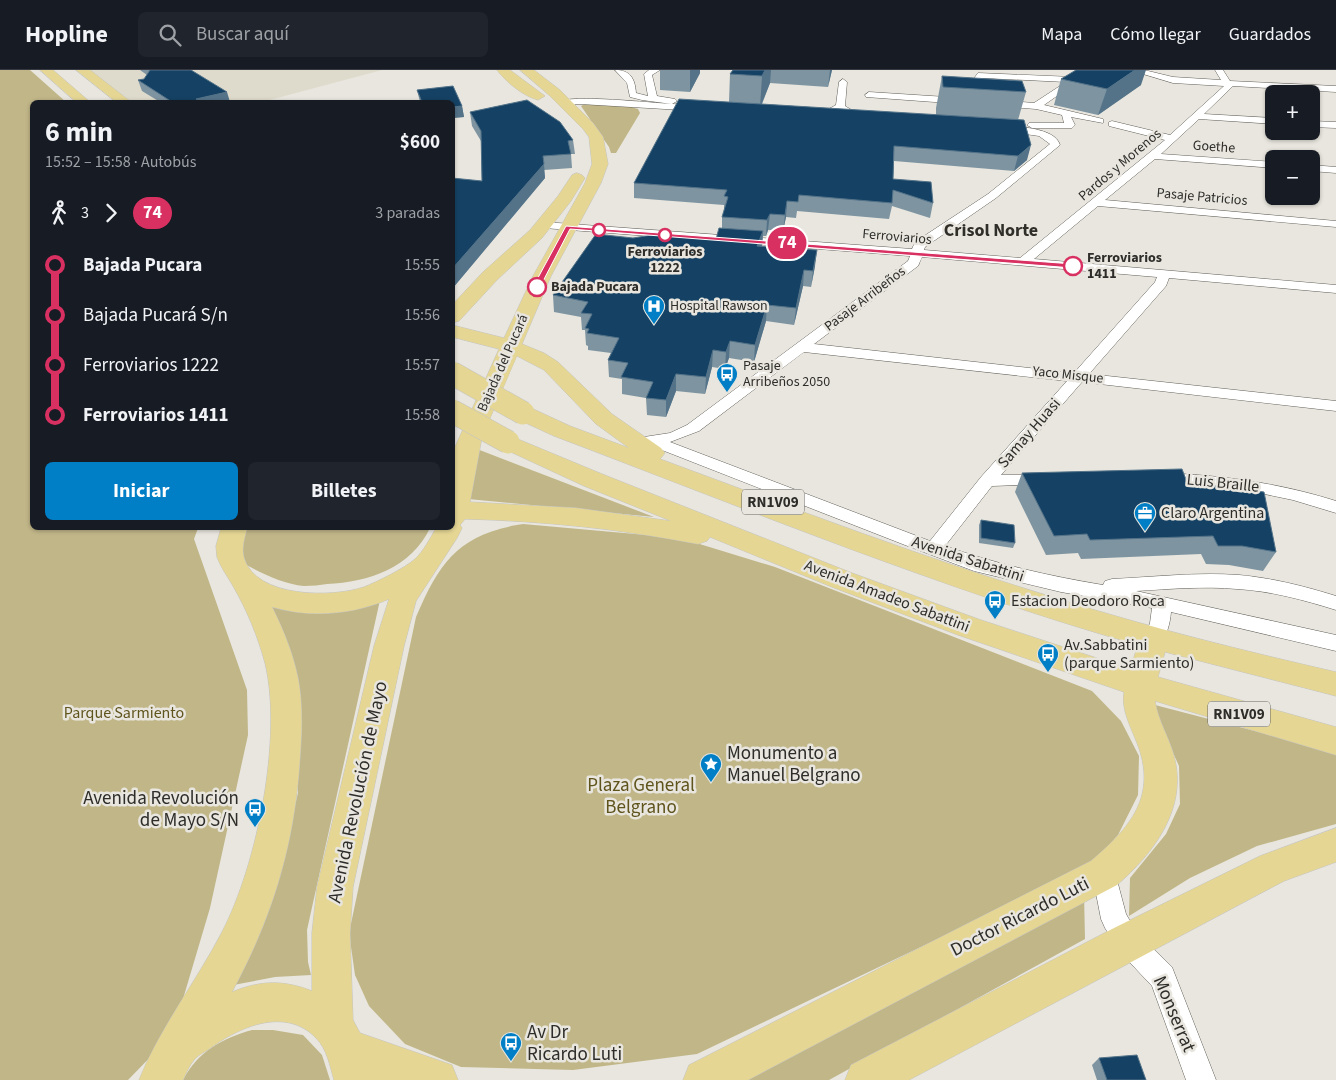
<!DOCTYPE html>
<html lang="es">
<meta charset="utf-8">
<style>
:root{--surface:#171b24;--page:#20242c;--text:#f1f3f6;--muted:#9ea1a6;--line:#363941;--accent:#007fc7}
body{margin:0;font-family:"Source Sans 3",sans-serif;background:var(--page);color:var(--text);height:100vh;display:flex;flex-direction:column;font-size:19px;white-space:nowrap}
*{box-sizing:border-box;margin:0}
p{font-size:16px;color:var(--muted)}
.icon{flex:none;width:28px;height:28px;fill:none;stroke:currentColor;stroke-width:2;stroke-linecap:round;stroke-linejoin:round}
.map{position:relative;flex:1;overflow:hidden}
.panel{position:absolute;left:30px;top:30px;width:425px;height:430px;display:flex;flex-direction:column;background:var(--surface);border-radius:8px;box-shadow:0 1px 4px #0004}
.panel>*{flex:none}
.badge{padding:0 10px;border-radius:16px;font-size:18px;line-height:32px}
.buttons{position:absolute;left:1265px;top:15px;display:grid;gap:10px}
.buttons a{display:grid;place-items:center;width:55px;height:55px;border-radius:8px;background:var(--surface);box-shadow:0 1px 4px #0004;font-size:25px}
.map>.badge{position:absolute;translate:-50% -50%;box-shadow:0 0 0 2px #fff}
.legs{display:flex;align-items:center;gap:8px;height:55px;padding:0 15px;font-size:16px}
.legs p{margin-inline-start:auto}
.summary{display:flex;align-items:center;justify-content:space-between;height:85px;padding:0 15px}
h1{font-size:28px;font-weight:700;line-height:38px}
.action{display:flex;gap:10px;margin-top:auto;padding:10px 15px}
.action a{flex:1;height:58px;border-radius:8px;background:var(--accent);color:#fff;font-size:20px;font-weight:700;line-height:58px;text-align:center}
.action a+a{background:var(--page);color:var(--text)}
ul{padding:0 15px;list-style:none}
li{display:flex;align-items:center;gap:18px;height:50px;font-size:19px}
li i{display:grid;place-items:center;width:8px;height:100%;margin:0 6px;background:currentColor}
li i::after{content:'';width:12px;height:12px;margin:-6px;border:4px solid;border-radius:50%;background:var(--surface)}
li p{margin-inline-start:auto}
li:first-child i{background:linear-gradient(#0000 50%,currentColor 0)}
li:last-child i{background:linear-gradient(currentColor 50%,#0000 0)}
header{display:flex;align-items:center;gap:30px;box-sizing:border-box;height:70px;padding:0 25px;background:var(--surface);border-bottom:1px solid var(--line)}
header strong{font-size:24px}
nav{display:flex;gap:28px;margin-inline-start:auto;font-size:18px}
.search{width:350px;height:45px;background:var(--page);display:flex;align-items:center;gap:12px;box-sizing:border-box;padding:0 18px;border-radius:8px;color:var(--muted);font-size:19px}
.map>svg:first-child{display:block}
.built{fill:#dedbcc}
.green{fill:#c1b688}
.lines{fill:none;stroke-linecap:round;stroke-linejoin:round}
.minor-casing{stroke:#626059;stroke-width:1}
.primary-casing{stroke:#c4c4c3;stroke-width:1}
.minor{fill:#fff;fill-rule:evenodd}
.primary{fill:#e5d694;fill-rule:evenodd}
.primary-bridge-casing{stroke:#c4c4c3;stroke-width:24;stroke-linecap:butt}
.primary-bridge{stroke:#e5d694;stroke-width:23}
.wall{fill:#7e94a1}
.shaded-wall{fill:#547389}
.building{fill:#154264;stroke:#547389}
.line-1{fill:#d93062;stroke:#fff}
.stop-1-dot{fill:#fff;stroke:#d93062;stroke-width:2.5}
.labels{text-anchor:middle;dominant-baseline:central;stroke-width:5;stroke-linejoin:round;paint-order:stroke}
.far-street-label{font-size:14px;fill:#2e2d2a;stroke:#e8e6de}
.far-stop-label{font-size:14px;font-weight:bold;fill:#2e2d2a;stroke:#e8e6de;text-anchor:start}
.far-poi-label{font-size:14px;fill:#2e2d2a;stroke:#e8e6de;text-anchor:start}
.shield{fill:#e8e6de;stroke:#666460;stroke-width:1}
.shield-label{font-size:15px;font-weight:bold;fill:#2e2d2a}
.street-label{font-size:16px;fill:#2e2d2a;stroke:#e8e6de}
.poi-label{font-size:16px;fill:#2e2d2a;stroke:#e8e6de;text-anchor:start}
.park-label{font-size:16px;fill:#60541d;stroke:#e8e6de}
.far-district-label{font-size:18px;font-weight:bold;fill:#302e28;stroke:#e8e6de}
.near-poi-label{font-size:19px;fill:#2e2d2a;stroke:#e8e6de;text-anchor:start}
.near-park-label{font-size:19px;fill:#60541d;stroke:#e8e6de}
.near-street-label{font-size:19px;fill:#2e2d2a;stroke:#e8e6de}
</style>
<header>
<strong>Hopline</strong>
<div class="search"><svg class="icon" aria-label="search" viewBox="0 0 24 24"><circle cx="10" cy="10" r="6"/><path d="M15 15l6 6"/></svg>Buscar aquí</div>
<nav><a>Mapa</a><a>Cómo llegar</a><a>Guardados</a></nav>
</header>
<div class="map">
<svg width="1336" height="1010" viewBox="0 0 1336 1010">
<rect width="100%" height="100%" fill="#e8e6de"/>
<polygon class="built" points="89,0 382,0 262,32 131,32"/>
<g class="green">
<polygon points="0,0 30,0 66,32 32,32 32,458 198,458 194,469 247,620 248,665 210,838 180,939 161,976 128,1010 0,1010"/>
<polygon points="585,34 631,37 638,39 640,43 616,83 611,83 609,77 581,36"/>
<polygon points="477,379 654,447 468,429"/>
<path d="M523,454L680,468L775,497L1092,621L1121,651L1139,686L1138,725L1118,765L1090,796L697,984L573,1000L461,997L405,974L369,936L355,905L349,863L416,547C440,490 460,464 523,454Z"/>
<path d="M245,458H430C411,498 369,512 327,514C320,515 312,516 304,516C283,514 261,503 243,493L241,464Z"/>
<polygon points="380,530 307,860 308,892 311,905 275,907 228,916 274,822 298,723 298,651 271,537"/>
<polygon points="1155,635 1336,682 1336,754 1257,776 1190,808 1129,846 1130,808 1166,764 1180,734 1179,696 1159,651"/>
<polygon points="1084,824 1085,869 829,1010 733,1010"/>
<path d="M252,960H273L303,965L322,985L330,1010H183C197,982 223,968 252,960Z"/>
</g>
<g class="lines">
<g class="minor-casing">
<g id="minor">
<path d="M615,0C630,0 635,8 636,23L648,26L644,4L649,0H660L652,5L657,26L675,29L677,31L672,34L699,35L704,38L699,41L580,34L564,35L559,32C570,24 653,33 672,34L642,30L630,27L627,13Z"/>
<polygon points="1084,0 1094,0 1044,35 1103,49 1103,53 1071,47 1075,55 1072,58 1032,58 1027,55 1029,53 1064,53 1062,45 1036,39 997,36 992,33 997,30 1034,33 1066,12 983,8 987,33 982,36 977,33 975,7 978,3 1073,7"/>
<path d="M1130,0H1144L1173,7L1221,10L1215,0H1223L1230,11L1336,16V22L1233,16L1204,44L1274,48V54L1199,49L1161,84L1274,92V98L1155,89L1105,130L1336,151V157L1098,136L1034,189L1336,215V223L1169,208L1166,216L1089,304L1336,331V341L1082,312L1001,405H1044L1050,406L1052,410L1050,414L992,416L945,476C996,494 1049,506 1103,515L1105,511L1112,509C1154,507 1197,502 1239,505C1272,508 1304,516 1336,526V540C1304,530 1271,521 1237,519C1204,516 1170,519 1136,521L1336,565V581L1171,542C1170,554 1167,564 1161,574L1154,577L1147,574L1144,569L1150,553L1152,538L1061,522L974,501L905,475L644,373L642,370L644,367L670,363L687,355L908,191L910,186L544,158L538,155L544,152L912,179L915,172L988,124L1050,74L1039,66L998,60L996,58L1001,55C1016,57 1055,57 1060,75L996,128L925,177L924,180L1020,188L1165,70L1109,56V52L1112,51L1170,65L1224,16L1173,13ZM922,187L1157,207L1155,212L1074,303L814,274L918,196ZM804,282L1067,311L981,407L930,471L670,372L699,361Z"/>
<polygon points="843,9 847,12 845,36 855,42 839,48 825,41 836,35 839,12"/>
<polygon points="869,22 962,28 967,31 962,34 866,27 865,25"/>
<polygon points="1311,51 1336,52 1336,58 1311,57"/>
<polygon points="1311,95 1336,97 1336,103 1311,101"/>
<path d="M1161,403C1221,405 1279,413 1336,431V443L1293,430L1250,421L1155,412L1153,408L1155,404Z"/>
<polygon points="1104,791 1113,795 1126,844 1137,863 1172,897 1216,1010 1186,1010 1152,916 1119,881 1105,858 1101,849 1092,803 1095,795"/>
</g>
</g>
<g class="primary-casing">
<g id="primary">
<polygon points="40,0 53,0 90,32 76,32"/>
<polygon points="76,0 90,0 131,32 116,32"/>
<path d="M497,0H510L545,26L538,30C523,26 506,12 497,0Z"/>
<path d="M520,0H534L560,20L593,53L603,67L608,94L601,113L551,206L522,274L544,283L558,292L612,344L661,378L665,383L660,389C793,438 926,489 1062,530C1152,558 1244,581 1336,602V626L1165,582L1158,607L1336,657V685L1155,631C1158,651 1169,667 1174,686C1188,738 1154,783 1117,815L748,1010H683L689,995L1091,791C1130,758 1158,726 1137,673C1131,657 1121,640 1124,622L958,565L832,517L710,467L707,471L698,474C621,459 543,451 465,449L460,455L462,458L457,468L416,531L404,576L353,817L350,863L353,950L360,963L452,995L458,1010H334C330,996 327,979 316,968C285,936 239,957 209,979C204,982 197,986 194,990C189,996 186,1003 183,1010H139C160,958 196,912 222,862C257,795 283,667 265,593C258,567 247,540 233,516C228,507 221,498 217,487L216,476L221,458H247C245,467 241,477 244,488C256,528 332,528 364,517C377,512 405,498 415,489C423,482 431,467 436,458H452V389L455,377L499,279L452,267V255L504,268L533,206L585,113L592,94L589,67L583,59L550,26ZM517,286L544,300L596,354L629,378L570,356L531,338L523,336L515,338L512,343L515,348L554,366C747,439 939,518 1138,575L1130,599L978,549L852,503L602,404L508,365L500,367L496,372L500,377L584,416L671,451L576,438L470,432L482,367ZM389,529L374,576L317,817L312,863V921C284,910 261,910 232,922C273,846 295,773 300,687C302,661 303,634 298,608C293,583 283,559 272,537C310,548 352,545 389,529Z"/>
<polygon points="577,103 582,105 585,108 571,131 542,168 497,210 459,251 452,253 452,235 483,202 530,160 558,126 572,105"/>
<polygon points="1336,758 1336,792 1284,811 909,1010 845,1010 851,995 1114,858 1260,786"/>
</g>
</g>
<use href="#minor" class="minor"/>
<use href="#primary" class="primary"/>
<g class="primary-bridge-casing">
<g id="primary-bridge">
<polyline points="452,303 523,343"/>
<polyline points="452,341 508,372"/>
</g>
</g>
<use href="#primary-bridge" class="primary-bridge"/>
</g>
<g class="wall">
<polygon points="140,0 191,0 230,32 160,32 142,21 138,10 144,9 147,5"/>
<polygon points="660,0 700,0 700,3 690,22 660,20"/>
<polygon points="733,0 832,0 828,17 770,13 762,34 936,45 936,38 942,6 1026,22 1018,50 1027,90 1014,101 894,91 893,109 933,133 930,148 892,136 889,149 797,141 796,148 786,147 783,161 768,160 766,166 763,166 762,176 815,196 811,217 803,216 794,255 766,251 754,292 729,288 725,299 712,297 705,324 676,321 666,347 647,345 646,328 622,324 622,309 609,307 608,290 611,283 588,280 588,276 586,275 585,260 582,260 581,247 554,242 553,225 633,168 716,169 722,158 722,147 724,142 724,135 634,128 634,113 729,32 730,4"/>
<polygon points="1061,9 1141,15 1098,45 1054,35"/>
<polygon points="453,16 462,36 464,47 452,48 452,32 420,32 417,20"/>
<polygon points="470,42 573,70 575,84 571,84 572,98 544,100 545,108 452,219 452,108 482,111 481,71 472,56"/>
<polygon points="1022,403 1187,412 1276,482 1263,501 1229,495 1206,494 1201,484 1081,489 1078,483 1046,485 1015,422"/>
<polygon points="981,450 1015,473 1013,478 979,473 979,455"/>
<polygon points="1099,988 1146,1010 1097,1010 1092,995"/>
</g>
<g class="shaded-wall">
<polygon points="690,0 700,0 700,3 690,22"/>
<polygon points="765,0 771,0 770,13 760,38 762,6"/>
<polygon points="830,0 832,0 828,17"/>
<polygon points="1135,0 1146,0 1141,15 1098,45 1107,19"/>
<polygon points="227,22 230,32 198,32 196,29"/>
<polygon points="462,36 464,47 452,48 452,37"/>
<polygon points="1031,75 1027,90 1014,101 1018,86"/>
<polygon points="544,94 545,108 452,219 452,199"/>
<polygon points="787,131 786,147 783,161 785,145"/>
<polygon points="770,144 768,160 766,166 767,150"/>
<polygon points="763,161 762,177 757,176"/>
<polygon points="817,180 815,196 811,217 813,201"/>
<polygon points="804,200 803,216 794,255 796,238"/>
<polygon points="767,235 766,251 754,292 755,275"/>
<polygon points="730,271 729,288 725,299 726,282"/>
<polygon points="713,280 712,297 705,324 706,307"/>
<polygon points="676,304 676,321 666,347 666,330"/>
</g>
<g class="building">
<polygon points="150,0 191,0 227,22 196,29 201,32 172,32 138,10 144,9"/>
<polygon points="733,0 765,0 762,6 730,4"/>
<polygon points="1076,0 1135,0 1107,19 1061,9"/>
<polygon points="942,6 1022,11 1026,22 943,17"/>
<polygon points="453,16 462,36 452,37 452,32 422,32 417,20"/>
<polygon points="679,29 1024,50 1031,75 1018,86 894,76 893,109 931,112 933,133 893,120 892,133 799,125 798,132 787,131 785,145 770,144 767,150 722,147 728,127 724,126 727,120 634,113"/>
<polygon points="527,30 560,52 573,70 568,71 571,84 543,86 544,94 452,199 452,108 482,111 481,61 470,42"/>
<polygon points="719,158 763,161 757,176 817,180 813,201 804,200 796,238 767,235 755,275 730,271 726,282 713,280 706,307 676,304 666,330 646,328 653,312 621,307 628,293 608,290 619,268 587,263 589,259 585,258 592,244 581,243 588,232 553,225 596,164 633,168 658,164 716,169"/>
<polygon points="1182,399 1187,412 1264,422 1276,482 1242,476 1218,476 1213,466 1090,470 1087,464 1054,466 1022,403"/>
<polygon points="981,450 1014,455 1015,473 981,468"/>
<polygon points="1137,985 1146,1010 1107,1010 1099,988"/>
</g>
<polygon class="line-1" points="566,156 1073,194 1076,196 1073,198 570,159 540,217 534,219 533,217"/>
<defs>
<g id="hospital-pin" transform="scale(1.125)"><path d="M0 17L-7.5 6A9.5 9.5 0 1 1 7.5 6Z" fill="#007fc7" stroke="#e8e6de"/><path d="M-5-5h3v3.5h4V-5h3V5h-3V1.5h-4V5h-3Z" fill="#fff"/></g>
<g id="bus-pin" transform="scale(1.125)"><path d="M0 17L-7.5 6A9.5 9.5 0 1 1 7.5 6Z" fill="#007fc7" stroke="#e8e6de"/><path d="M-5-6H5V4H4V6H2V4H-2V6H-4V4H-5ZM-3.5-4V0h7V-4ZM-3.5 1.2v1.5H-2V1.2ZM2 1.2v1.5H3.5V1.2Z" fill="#fff"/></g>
<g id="office-pin" transform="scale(1.125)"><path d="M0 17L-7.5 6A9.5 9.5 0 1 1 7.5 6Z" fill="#007fc7" stroke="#e8e6de"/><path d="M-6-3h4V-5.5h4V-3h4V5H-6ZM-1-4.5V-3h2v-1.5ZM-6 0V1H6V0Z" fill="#fff"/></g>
<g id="sight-pin" transform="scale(1.125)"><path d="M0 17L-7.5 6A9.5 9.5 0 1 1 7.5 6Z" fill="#007fc7" stroke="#e8e6de"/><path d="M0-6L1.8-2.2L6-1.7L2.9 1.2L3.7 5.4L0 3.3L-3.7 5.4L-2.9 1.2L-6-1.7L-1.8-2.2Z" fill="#fff"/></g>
</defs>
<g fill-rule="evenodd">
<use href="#hospital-pin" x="654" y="236"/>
<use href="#bus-pin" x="727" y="304"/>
<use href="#office-pin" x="1145" y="443"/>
<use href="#bus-pin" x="995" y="531"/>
<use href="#bus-pin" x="1048" y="584"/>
<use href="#sight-pin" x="711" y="694"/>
<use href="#bus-pin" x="255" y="739"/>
<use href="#bus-pin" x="511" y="973"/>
</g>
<g class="stop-1-dot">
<circle cx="599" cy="160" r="6"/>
<circle cx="665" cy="165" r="6"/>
<circle cx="1073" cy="196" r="9"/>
<circle cx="537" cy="217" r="9"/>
</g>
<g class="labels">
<g class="far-street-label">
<text transform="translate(1214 77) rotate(4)">Goethe</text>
<text transform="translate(1120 95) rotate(-40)">Pardos y Morenos</text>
<text transform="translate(1202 127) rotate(5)">Pasaje Patricios</text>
<text transform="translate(897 167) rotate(5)">Ferroviarios</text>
<text transform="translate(865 229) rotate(-37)">Pasaje Arribeños</text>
<text transform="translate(503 293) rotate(-66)">Bajada del Pucará</text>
<text transform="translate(1068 305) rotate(6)">Yaco Misque</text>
</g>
<g class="far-stop-label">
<text x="665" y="182" text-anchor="middle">Ferroviarios<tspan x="665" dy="16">1222</tspan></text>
<text x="1087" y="188">Ferroviarios<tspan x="1087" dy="16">1411</tspan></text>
<text x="551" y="217">Bajada Pucara</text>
</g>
<g class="far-poi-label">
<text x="670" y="236">Hospital Rawson</text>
<text x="743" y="296">Pasaje<tspan x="743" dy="16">Arribeños 2050</tspan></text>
</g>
<g class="shield">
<rect x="742" y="419.5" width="62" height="25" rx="4"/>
<rect x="1208" y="631.5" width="62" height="25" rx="4"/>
</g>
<g class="shield-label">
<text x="773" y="432">RN1V09</text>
<text x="1239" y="644">RN1V09</text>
</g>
<g class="street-label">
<text transform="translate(1029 363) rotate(-49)">Samay Huasi</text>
<text transform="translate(1223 413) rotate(6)">Luis Braille</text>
<text transform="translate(968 489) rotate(18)">Avenida Sabattini</text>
<text transform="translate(887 526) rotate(21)">Avenida Amadeo Sabattini</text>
</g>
<g class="poi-label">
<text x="1161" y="443">Claro Argentina</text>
<text x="1011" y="531">Estacion Deodoro Roca</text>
<text x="1064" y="575">Av.Sabbatini<tspan x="1064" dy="18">(parque Sarmiento)</tspan></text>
</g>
<g class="park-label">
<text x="124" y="643">Parque Sarmiento</text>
</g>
<g class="far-district-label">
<text x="991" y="160">Crisol Norte</text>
</g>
<g class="near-poi-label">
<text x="727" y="683">Monumento a<tspan x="727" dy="22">Manuel Belgrano</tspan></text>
<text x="239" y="728" text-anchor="end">Avenida Revolución<tspan x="239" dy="22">de Mayo S/N</tspan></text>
<text x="527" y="962">Av Dr<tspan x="527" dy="22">Ricardo Luti</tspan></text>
</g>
<g class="near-park-label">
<text x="641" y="715">Plaza General<tspan x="641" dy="22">Belgrano</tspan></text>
</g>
<g class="near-street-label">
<text transform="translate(358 722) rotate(-78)">Avenida Revolución de Mayo</text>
<text transform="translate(1020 847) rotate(-27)">Doctor Ricardo Luti</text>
<text transform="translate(1174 944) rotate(67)">Monserrat</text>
</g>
</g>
</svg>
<div class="buttons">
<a>+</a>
<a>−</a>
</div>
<b class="badge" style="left:787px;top:173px;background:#d93062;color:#fff">74</b>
<section class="panel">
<div class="summary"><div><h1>6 min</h1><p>15:52 – 15:58 · Autobús</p></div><b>$600</b></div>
<div class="legs"><svg class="icon" aria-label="walk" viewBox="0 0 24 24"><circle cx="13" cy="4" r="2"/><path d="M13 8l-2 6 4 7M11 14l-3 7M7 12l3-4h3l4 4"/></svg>3<svg class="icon" aria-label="forward" viewBox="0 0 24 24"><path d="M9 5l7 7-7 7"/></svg><b class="badge" style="background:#d93062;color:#fff">74</b><p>3 paradas</p></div>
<ul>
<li><i style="color:#d93062"></i><b>Bajada Pucara</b><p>15:55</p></li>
<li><i style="color:#d93062"></i><span>Bajada Pucará S/n</span><p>15:56</p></li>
<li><i style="color:#d93062"></i><span>Ferroviarios 1222</span><p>15:57</p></li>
<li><i style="color:#d93062"></i><b>Ferroviarios 1411</b><p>15:58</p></li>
</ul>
<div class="action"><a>Iniciar</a><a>Billetes</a></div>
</section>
</div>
